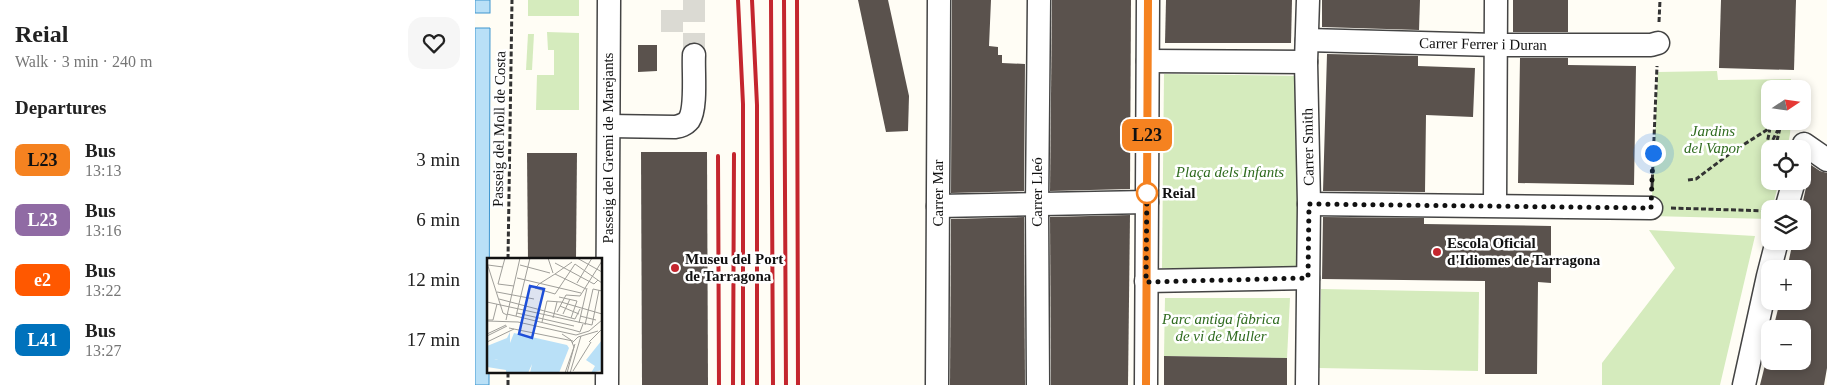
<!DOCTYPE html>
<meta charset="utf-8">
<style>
:root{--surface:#fff;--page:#f6f6f6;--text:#222;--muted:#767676}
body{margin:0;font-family:"Times New Roman",serif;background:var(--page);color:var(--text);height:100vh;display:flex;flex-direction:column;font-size:19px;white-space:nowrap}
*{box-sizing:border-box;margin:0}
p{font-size:16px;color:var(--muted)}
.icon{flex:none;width:28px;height:28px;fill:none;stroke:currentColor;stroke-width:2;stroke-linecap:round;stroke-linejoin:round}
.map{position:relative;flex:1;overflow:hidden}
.drawer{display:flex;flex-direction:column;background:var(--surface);width:475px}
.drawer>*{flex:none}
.badge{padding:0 10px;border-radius:8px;font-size:18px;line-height:32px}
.needle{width:32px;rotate:77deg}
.controls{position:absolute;left:1286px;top:80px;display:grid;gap:10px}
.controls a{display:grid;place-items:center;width:50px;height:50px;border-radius:10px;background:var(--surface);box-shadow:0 2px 8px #0003;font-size:25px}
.you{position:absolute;width:25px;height:25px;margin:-12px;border:4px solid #fff;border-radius:50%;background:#1a73e8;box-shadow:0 0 0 8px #1a73e833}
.map>.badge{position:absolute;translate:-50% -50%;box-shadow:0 0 0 2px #fff}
h2{padding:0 15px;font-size:19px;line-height:45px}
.round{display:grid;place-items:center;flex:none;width:52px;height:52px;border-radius:15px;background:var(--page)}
.summary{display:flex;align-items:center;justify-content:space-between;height:85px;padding:0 15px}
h1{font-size:24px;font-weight:800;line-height:38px}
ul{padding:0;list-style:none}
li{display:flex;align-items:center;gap:15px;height:60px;padding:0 15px}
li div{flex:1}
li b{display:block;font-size:19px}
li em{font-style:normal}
li .badge{min-width:55px;font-weight:700;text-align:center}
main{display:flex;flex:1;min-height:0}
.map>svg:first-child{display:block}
.green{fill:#d5ebbd}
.water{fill:#b9e0f7;stroke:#3f96cf}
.building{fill:#5a524d}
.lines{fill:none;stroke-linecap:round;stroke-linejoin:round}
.minor-tunnel{stroke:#dbdad3;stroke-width:22;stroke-dasharray:22 11;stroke-linecap:butt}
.minor-casing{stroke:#444;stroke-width:25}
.path{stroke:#333;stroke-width:3;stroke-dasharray:5 2.5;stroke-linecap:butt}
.minor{stroke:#fff;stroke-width:22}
.rail{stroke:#c4262e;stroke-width:4}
.line-casing{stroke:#fff;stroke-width:11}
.line{stroke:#f58220;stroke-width:8}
.walk{stroke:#111;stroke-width:5;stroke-dasharray:0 9}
.stop-dot{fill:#fff;stroke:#f58220;stroke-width:2.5}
.poi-dot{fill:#c4262e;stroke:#fff;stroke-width:2}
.labels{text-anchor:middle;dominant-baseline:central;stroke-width:5;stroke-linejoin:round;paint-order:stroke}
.street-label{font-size:15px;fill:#111;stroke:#fff}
.park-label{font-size:15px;font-style:italic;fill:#2f6b1f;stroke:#fff}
.stop-label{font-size:15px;font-weight:bold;fill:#111;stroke:#fff;text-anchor:start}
.poi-label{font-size:15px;font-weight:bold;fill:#111;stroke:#fff;text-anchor:start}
.inset-road{fill:none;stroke:#a09f9a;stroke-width:1}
.view{fill:#1d4ed8;fill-opacity:0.15;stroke:#1d4ed8;stroke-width:2.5}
.inset-edge{fill:none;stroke:#111;stroke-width:2.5}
</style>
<main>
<section class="drawer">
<div class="summary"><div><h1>Reial</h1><p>Walk · 3 min · 240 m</p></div><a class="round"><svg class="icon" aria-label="heart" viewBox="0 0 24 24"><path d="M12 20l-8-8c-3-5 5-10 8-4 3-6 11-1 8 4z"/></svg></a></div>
<h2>Departures</h2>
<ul>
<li><span class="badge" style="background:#f58220;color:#111">L23</span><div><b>Bus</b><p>13:13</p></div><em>3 min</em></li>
<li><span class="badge" style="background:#906ba4;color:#fff">L23</span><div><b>Bus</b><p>13:16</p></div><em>6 min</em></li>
<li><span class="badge" style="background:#ff5800;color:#fff">e2</span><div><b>Bus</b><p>13:22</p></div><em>12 min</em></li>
<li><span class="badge" style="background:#0072bc;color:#fff">L41</span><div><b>Bus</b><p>13:27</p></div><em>17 min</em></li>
</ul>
</section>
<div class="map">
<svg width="1352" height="385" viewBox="0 0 1352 385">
<rect width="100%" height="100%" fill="#fffdf5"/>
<g class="green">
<rect x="53" y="0" width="51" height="16"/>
<polygon points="72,32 104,33 104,110 61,110 62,75 79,75 79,50 73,50"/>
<polygon points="53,34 59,34 57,70 51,70"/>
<polygon points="1242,71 1243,80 1316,79 1316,89 1295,89 1295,121 1316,121 1315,134 1312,149 1295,149 1295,181 1304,181 1297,209 1295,209 1294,219 1176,216 1183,72"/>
<polygon points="689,74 824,76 822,269 687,268"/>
<polygon points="1174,230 1280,236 1245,385 1127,385 1127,363 1200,268"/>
<polygon points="846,289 1004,292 1003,371 844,368"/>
<polygon points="690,298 815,298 812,358 689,356"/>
</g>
<g class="water">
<rect x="0" y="0" width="15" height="13"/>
<polygon points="0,28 15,28 14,385 0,385"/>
</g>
<g class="building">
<polygon points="383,0 413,0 434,96 433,131 411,132"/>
<polygon points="477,0 516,0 514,46 523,47 523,55 527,55 527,63 550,64 549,191 476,193"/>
<polygon points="577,0 656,0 655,189 575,191"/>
<polygon points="691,0 817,0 816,43 690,43"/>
<polygon points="847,0 945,0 944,30 847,27"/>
<rect x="1038" y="0" width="55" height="32"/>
<polygon points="1246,0 1321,0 1319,70 1244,68"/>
<polygon points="163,45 182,45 182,71 163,72"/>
<polygon points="852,54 943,56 943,66 1000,68 998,117 951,115 950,192 848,191"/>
<polygon points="1045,58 1093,58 1093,65 1161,66 1159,185 1043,183"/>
<polygon points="166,152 232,152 233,385 167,385"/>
<polygon points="52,153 102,153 101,259 53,259"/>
<polygon points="1336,165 1345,171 1352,173 1352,368 1349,385 1285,385 1291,361 1328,361 1328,329 1298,329 1305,301 1328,301 1328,269 1312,269 1318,241 1328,241 1328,201"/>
<polygon points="655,215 653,385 576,385 575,217"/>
<polygon points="549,217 550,385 475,385 476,219"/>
<polygon points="848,217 949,218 949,224 1076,226 1076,283 1063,282 1062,374 1010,374 1010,281 847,279"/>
<polygon points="689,356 812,358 812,385 689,385"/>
</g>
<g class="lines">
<g class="minor-tunnel">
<polyline points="186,21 219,21"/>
<polyline points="219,55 219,0"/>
</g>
<g class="minor-casing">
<g id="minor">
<polyline points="832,40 1021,45 1176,45 1183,43"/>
<polyline points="673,61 831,62"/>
<path d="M134,126L200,127C205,126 210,125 214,120C222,108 218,70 219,55"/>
<polyline points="1328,151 1329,144 1352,160"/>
<polyline points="834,204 1176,208"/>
<polyline points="1020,205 1021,0"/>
<polyline points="463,206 672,202"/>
<polyline points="1311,209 1319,181"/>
<polyline points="671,281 833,278"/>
<polyline points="132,385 134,0"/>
<polyline points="462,385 464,0"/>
<polyline points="563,385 562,204 564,0"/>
<polyline points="671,385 673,0"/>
<polyline points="832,385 834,204 831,62 833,0"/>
<polyline points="1269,385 1293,276 1302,241"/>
</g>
</g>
<g class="path">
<polyline points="1184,22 1185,0"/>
<polyline points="1295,168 1295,174"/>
<polyline points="1213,180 1221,179 1257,152 1295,128 1290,155 1306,124 1300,149"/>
<polyline points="1177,187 1182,66"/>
<polyline points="1196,208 1292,211"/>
<polyline points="33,259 37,0"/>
<polyline points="33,385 33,371"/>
</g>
<use href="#minor" class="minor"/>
<g class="rail">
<polyline points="263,0 268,104 268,385"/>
<polyline points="277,0 282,105 282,385"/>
<polyline points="296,0 298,385"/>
<polyline points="309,0 311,385"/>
<polyline points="322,0 323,385"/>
<polyline points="243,156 244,385"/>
<polyline points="258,385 259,154"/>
</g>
</g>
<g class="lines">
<g class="line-casing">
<polyline id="line" points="671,385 673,0"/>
</g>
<use href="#line" class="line"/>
<polyline class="walk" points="672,193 672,185 671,282 833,278 834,204 1176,208 1178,153"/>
</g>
<circle class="stop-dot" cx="672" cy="193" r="10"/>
<g class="poi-dot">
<circle cx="962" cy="252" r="5"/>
<circle cx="200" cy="268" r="5"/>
</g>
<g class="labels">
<g class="street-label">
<text transform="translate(1008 44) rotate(1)">Carrer Ferrer i Duran</text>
<text transform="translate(24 129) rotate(-89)">Passeig del Moll de Costa</text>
<text transform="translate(833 147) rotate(-91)">Carrer Smith</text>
<text transform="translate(133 148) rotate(-90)">Passeig del Gremi de Marejants</text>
<text transform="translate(562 192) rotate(-90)">Carrer Lleó</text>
<text transform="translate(463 193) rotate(-90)">Carrer Mar</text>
</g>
<g class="park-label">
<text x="1238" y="131">Jardins<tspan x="1238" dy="17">del Vapor</tspan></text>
<text x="755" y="172">Plaça dels Infants</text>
<text x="746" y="319">Parc antiga fàbrica<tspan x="746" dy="17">de vi de Muller</tspan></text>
</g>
<g class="stop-label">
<text x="687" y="193">Reial</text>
</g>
<g class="poi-label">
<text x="972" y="243">Escola Oficial<tspan x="972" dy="17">d'Idiomes de Tarragona</tspan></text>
<text x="210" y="259">Museu del Port<tspan x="210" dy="17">de Tarragona</tspan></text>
</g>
</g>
<g transform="translate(12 258)">
<rect width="115" height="115" fill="#fffdf5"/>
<path d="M23,74V85L27,75L80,87L82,90L72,115H43L45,106L41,115H19V112L0,109V99L11,102L0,99V88L20,80ZM115,82V112L104,115L108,108L99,102Z" fill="#b9e0f7"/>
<path class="inset-road" d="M61,0L66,15M90,0L115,14M0,5L16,55L20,57M68,5L107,26L111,22M1,7L16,9M33,7L63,15M68,16L85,4M30,20L94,35M90,25L105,0M11,26L18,0M11,26L27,28M52,26L48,30L68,36L88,6L115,25M52,26L68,16L99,31M10,34L47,41M72,39L90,43L84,60M12,41L88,61L93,51M0,44L105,67M73,48L92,56M70,54L79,37L93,38L115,3M30,55L87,68M20,56L86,72M76,56L83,41M29,58L43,0M93,58L109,62M66,60L70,44M0,62H6L10,46M19,62L33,0M0,63L31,64L89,77L102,73L115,62M55,64L60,43L74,44L115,56M92,65L100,30M98,67L106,31L115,33M105,67L112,32M22,70L86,83M86,72L93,74L96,66M0,76L19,67M75,76L84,82L87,89L80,115M0,78L20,68M0,84L27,71M102,84L115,71M85,85L91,79L111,73M86,113L104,84M78,115L88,86M83,115L94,78"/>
<path class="view" d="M43,28L57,31L45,80L32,76Z"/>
<rect width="115" height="115" class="inset-edge"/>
</g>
</svg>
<div class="controls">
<a><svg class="needle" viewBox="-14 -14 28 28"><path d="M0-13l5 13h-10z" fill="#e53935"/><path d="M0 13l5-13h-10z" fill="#767676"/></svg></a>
<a><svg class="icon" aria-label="locate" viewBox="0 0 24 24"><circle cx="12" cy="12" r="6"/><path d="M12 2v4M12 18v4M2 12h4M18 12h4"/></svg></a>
<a><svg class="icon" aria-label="layers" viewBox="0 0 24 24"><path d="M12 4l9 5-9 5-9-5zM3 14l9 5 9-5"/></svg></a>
<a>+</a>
<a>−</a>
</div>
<div class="you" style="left:1178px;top:153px"></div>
<b class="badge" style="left:672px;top:135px;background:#f58220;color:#111">L23</b>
</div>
</main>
